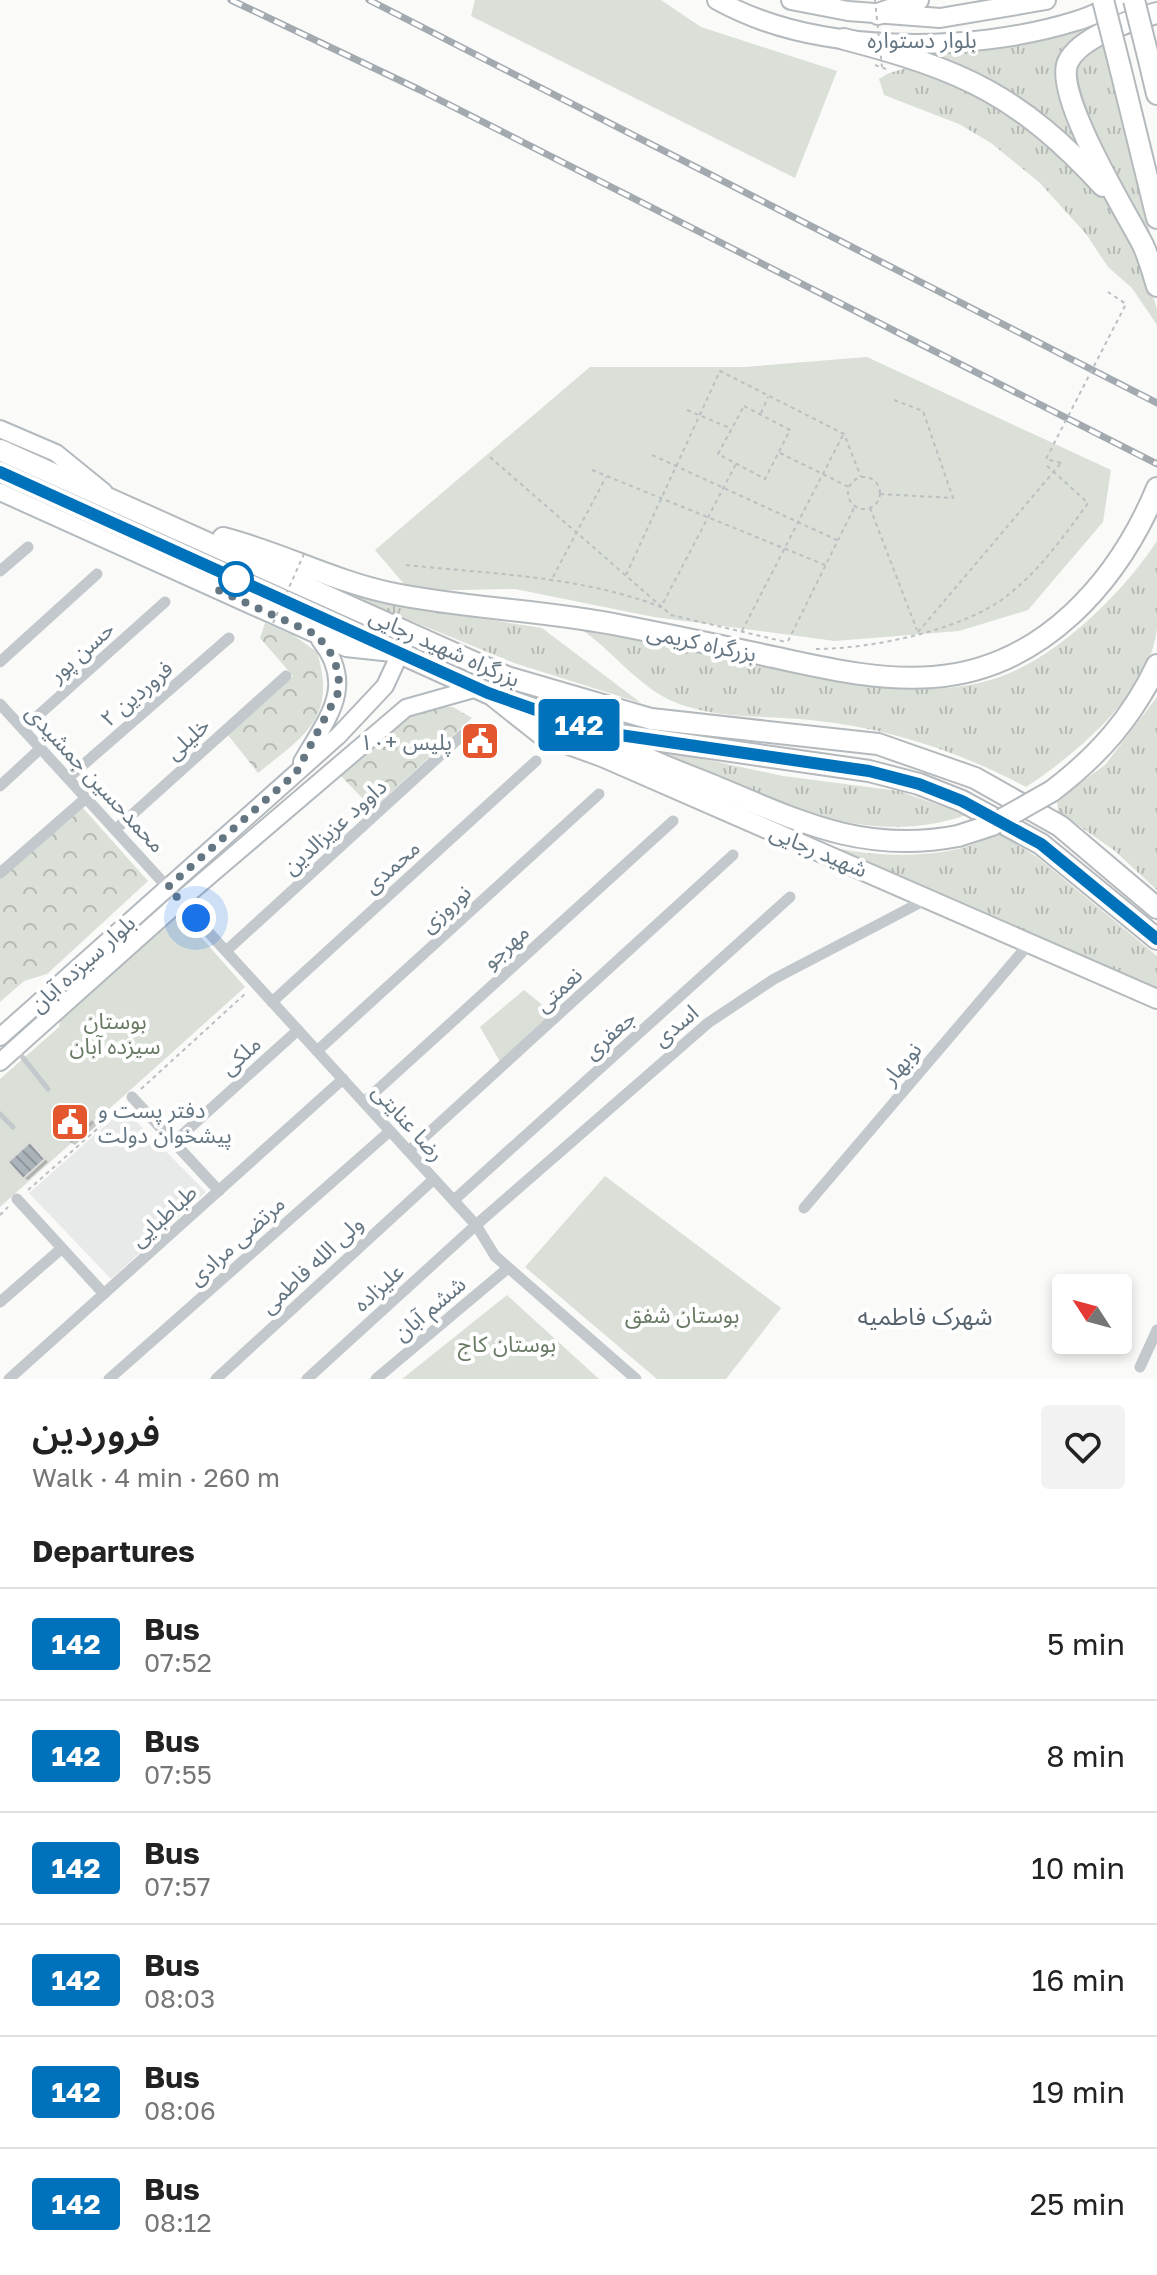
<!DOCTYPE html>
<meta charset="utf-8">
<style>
:root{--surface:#fff;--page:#f2f2f2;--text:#222;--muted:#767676;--line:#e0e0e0}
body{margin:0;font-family:"Golos Text","Noto Sans Arabic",sans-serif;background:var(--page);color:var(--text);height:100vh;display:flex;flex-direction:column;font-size:30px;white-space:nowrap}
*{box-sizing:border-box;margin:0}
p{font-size:26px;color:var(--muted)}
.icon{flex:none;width:44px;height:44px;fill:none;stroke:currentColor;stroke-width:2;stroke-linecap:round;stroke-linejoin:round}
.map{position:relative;height:1379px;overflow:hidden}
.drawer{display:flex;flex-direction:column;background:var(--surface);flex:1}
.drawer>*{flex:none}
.badge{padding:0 16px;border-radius:6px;font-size:28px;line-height:52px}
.needle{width:52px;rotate:306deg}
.buttons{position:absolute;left:1052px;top:1274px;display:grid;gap:16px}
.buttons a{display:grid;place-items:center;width:80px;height:80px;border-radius:8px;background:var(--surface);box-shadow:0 4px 12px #0003;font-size:40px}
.you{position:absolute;width:40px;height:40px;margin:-20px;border:6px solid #fff;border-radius:50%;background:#1a73e8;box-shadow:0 0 0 12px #1a73e833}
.map>.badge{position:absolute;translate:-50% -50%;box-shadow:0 0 0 4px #fff}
h2{padding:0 32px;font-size:30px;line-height:72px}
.round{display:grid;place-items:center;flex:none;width:84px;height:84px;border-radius:8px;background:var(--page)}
.summary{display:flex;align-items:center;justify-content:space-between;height:136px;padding:0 32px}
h1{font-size:38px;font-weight:600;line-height:60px}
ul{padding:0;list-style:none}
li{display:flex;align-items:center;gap:24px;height:112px;padding:0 32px;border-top:2px solid var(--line)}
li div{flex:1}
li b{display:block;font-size:30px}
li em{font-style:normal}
li .badge{min-width:88px;font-weight:700;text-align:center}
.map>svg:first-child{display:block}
.built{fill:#e8e9e9}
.grass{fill:url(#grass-tufts)}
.forest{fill:url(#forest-crowns)}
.green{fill:#dadfd7}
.shadow{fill:#0003}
.building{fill:url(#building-back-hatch);stroke:#dcdcda;stroke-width:2}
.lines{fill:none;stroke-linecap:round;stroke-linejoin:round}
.secondary-casing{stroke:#b3babf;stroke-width:20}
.primary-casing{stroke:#b5babe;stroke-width:22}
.highway-casing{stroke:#b4b9bd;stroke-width:24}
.path{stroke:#bbbfc2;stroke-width:2;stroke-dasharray:4 4;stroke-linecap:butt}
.lane{stroke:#c3c8cc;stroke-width:5}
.street{stroke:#c3c8cc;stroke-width:11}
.secondary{stroke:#fff;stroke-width:16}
.primary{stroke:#fff;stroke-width:18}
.highway{stroke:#fff;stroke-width:20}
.rail-casing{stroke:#a2aab0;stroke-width:7}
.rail{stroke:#fff;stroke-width:4;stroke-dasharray:12;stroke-linecap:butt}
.highway-bridge-casing{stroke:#b4b9bd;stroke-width:24;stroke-linecap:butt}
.path-bridge{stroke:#bbbfc2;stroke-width:2;stroke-dasharray:4 4;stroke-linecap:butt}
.highway-bridge{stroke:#fff;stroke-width:20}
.line-casing{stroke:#fff;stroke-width:18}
.line{stroke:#0072bc;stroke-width:12}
.walk{stroke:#657683;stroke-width:8;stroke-dasharray:0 14.4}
.stop-dot{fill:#fff;stroke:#0072bc;stroke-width:4}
.labels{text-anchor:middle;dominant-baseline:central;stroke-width:8;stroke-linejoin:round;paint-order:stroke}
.street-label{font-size:22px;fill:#657683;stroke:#fff}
.poi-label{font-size:22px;fill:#657683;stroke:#fff;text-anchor:end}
.park-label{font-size:22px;fill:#687a64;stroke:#fff}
.neighbourhood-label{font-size:24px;fill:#57646e;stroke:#fff}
</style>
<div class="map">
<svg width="1157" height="1379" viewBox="0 0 1157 1379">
<defs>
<pattern id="grass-tufts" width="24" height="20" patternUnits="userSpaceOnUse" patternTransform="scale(2)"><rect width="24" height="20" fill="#dadfd7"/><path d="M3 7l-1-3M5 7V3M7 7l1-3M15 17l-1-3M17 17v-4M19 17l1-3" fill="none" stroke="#b4b9b4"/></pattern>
<pattern id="forest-crowns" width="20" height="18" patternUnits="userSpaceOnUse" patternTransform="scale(2)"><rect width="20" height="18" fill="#dadfd7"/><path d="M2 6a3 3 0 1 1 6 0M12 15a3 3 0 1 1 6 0" fill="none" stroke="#b4b9b4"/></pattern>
<pattern id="building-back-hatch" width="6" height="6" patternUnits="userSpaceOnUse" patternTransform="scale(2)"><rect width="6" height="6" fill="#aab3b9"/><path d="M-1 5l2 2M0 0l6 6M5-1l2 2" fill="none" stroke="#8e969c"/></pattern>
</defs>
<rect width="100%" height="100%" fill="#fafaf8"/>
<polygon class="built" points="124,1109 206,1192 111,1279 29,1193"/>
<g class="grass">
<path d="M1098,26C1086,37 1069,48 1061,60C1041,90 1080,139 1094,164C1042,109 993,84 925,55Z"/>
<polygon points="1103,43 1154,249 1106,160 1072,85 1076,67"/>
<polygon points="914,66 1014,112 1101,192 1115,211 1146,273 1157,309 1157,325 1132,288 1108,267 1086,234 1040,183 991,143 959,124 884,95 879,79 889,73"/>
<path d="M1157,541C1157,570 1157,600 1157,628C1151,692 1075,755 1026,787C958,751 888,728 811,720C766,715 715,720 672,701C636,685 610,647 576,626C640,640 703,655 767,667C841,682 922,702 997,678C1057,658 1123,593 1157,541Z"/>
<polygon points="313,575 401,606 542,628 641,703 514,663 312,580"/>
<polygon points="1157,697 1157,890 1115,851 1058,811 1057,800 1105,765"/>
<path d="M652,748L783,776L899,791L966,815C858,853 749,791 652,748Z"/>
<path d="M1000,834L1037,857L1157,956V990L824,846C868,855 912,859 958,849C972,846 985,838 1000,834Z"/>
</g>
<g class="forest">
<path d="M265,623L293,635L317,652C337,718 305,735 258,773L228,735L293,676L260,638Z"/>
<polygon points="422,707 453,707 472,718 373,809 339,774 399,721"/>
<polygon points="83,808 148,881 47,974 24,981 0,1002 0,879"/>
</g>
<g class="green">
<polygon points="475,0 661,0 701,27 837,71 795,178 471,16"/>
<polygon points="867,357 1111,470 1103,522 1028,610 959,631 835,641 654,617 515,589 410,591 375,550 590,367 745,367"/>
<polygon points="177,910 245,987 0,1207 0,1079 59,1027 61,1011"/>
<polygon points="524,990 556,1016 502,1065 480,1027"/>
<polygon points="605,1176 781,1308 726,1379 657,1379 525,1267"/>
<polygon points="507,1295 599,1379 402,1379"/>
</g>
<g class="shadow">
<polygon points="74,1104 97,1125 75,1145 68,1141"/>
<polygon points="31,1144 48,1162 28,1180 24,1178"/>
</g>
<g class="building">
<polygon points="74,1101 91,1120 67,1143 49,1124"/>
<polygon points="30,1142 45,1159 23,1179 8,1162"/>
</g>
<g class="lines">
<g class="secondary-casing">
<g id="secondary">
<polyline points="0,429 56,453 104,492"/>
<polyline points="0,492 346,648 392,653"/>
<path d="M302,762C327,718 357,686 320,640"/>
<polyline points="0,1037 339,735 385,686 410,632"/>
<polyline points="0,1062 180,901 406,708 477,688"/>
</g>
</g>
<g class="primary-casing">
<g id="primary">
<path d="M717,0C815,55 970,54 1076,21C1093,16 1110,7 1127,0"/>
<polyline points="791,0 848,11 940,18 1046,0"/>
<polyline points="493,697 541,735 602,757 1157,999"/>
</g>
</g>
<g class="highway-casing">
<g id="highway">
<path d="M1157,13C1131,20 1080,37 1068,62C1053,94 1126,212 1143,245C1149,258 1153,273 1157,286"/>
<polyline points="878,14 918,0"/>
<path d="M844,39C963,70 1019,95 1103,186"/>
<polyline points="1148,56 1157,94"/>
<polyline points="1120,67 1157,218"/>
<polyline points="0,450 507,677 651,719 878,744 975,778 1060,826 1157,908"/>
<polyline points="0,472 488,693 599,732 869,771 919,784 962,801 1041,844 1157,939"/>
<path d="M223,538C279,552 333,581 390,593C467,609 546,610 623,626C675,636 726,647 778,658C829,669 880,681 933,677C1042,669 1118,582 1157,488"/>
<path d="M606,736C641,759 678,771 717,787C800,822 865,854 958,836"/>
<path d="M1052,791C1098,756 1132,718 1157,665"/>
</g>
</g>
<g class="path">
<polyline points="875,65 886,69"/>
<polygon points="744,406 790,430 765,479 718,454"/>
<polyline points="687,410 730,428"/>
<polyline points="761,413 768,397"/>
<polyline points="780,453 849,487"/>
<polyline points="652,455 837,540"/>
<polyline points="490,457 671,615 786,642"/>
<polyline points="592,470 825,565"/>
<circle cx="864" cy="493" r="16"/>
<polyline points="880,494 953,498 923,411 894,400"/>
<polyline points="870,508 917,630"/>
<path d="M406,565C492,574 580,576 661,607L736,464"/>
<polyline points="626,575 720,371 844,434 861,477"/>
<polyline points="553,577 606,477"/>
<polyline points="742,631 843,435"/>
<polyline points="918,632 1061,463"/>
<polyline points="788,641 855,506"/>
<path d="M816,649C870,649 965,630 1008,595C1039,571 1065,535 1088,503L1044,463"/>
<polyline points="141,1089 246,993"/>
<polyline points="28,1190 122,1107"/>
<polyline points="0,1215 8,1207"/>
</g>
<g class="lane">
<polyline points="16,1049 48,1089"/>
<polyline points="0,1114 13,1127"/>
</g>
<g class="street">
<polyline points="0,571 28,547"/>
<polyline points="0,662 97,574"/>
<polyline points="0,704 476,1225 495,1256 636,1379"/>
<polyline points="23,729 165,602"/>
<polyline points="68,778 229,638"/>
<polyline points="0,786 41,748"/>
<polyline points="115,830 286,676"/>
<polyline points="0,873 86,798"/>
<polyline points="226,951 468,730"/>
<polyline points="272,1002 536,761"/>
<polyline points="317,1051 599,794"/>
<polyline points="132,1097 219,1191"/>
<polyline points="364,1102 673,821"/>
<polyline points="174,1142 298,1030"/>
<polyline points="409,1151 733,855"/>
<polyline points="17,1199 104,1294"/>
<polyline points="454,1200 790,897"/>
<polyline points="804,1208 1028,945"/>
<polyline points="0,1302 61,1249"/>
<polyline points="1140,1367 1157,1330"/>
<polyline points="9,1379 343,1079"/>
<polyline points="109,1379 390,1131"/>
<polyline points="216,1379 434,1179"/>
<polyline points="307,1379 476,1225 708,1023 774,979 929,898"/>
<polyline points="376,1379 508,1268"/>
</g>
<use href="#secondary" class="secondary"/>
<use href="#primary" class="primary"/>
<use href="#highway" class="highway"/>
<g class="rail-casing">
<g id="rail">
<polyline points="231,0 420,90 1157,464"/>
<polyline points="369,0 1157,403"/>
</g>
</g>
<use href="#rail" class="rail"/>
<g class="highway-bridge-casing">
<g id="highway-bridge">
<polyline points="1103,0 1120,67"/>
<polyline points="1134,0 1148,56"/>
<polyline points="958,836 992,825 1052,791"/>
</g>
</g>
<g class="path-bridge">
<polyline points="875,0 882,67"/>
<polyline points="1061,463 1046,459 1126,304 1108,292"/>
<polyline points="273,623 304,554"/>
</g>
<use href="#highway-bridge" class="highway-bridge"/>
</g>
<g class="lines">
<g class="line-casing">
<polyline id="line" points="0,472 488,693 599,732 869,771 919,784 962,801 1041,844 1157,939"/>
</g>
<use href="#line" class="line"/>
<polyline class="walk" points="196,918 168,887 296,773 338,693 339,674 332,655 317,635 218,590 236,579"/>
</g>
<defs>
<g id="civic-square" transform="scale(2)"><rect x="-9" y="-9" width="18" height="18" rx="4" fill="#e4572e" stroke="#fff"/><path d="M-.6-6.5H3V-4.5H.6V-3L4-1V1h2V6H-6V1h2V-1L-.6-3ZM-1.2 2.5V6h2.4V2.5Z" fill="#fff"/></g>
</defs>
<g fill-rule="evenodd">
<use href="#civic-square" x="480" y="741"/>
<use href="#civic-square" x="70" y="1122"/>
</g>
<circle class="stop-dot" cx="236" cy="579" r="16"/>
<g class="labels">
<g class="street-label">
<text x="922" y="39">بلوار دستواره</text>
<text transform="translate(702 642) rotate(12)">بزرگراه کریمی</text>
<text transform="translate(445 647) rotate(24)">بزرگراه شهید رجایی</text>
<text transform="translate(81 651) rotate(-42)">حسن پور</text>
<text transform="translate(136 693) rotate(-41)">فروردین ۲</text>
<text transform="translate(187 738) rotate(-42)">خلیلی</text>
<text transform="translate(96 778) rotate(47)">محمدحسین جمشیدی</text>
<text transform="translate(334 826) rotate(-42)">داوود عزیزالدین</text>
<text transform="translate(819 850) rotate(23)">شهید رجایی</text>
<text transform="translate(391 866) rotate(-42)">محمدی</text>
<text transform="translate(445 908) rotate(-42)">نوروزی</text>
<text transform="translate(505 946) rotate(-42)">مهرجو</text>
<text transform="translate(82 963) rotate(-42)">بلوار سیزده آبان</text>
<text transform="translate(558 989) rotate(-42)">نعمتی</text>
<text transform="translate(675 1025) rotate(-40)">اسدی</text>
<text transform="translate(609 1034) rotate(-42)">جعفری</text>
<text transform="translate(240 1055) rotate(-42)">ملکی</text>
<text transform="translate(901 1063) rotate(-50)">نوبهار</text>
<text transform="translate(409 1122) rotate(48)">رضا عنایتی</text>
<text transform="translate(163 1215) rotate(-42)">طباطبایی</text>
<text transform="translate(236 1240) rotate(-42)">مرتضی مرادی</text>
<text transform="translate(311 1264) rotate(-43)">ولی الله فاطمی</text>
<text transform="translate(378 1287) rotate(-42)">علیزاده</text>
<text transform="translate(429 1308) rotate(-40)">ششم آبان</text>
</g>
<g class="poi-label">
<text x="452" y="741">پلیس +۱۰</text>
<text x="98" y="1109" text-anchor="start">دفتر پست و<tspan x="98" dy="25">پیشخوان دولت</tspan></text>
</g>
<g class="park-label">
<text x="115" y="1020">بوستان<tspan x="115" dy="25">سیزده آبان</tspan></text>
<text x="682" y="1314">بوستان شفق</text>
<text x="507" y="1343">بوستان کاج</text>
</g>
<g class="neighbourhood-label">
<text x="925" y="1315">شهرک فاطمیه</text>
</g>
</g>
</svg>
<div class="buttons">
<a><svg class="needle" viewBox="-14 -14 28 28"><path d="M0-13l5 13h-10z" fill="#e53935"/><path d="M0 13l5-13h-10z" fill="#767676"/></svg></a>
</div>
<div class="you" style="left:196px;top:918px"></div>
<b class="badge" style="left:579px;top:725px;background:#0072bc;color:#fff">142</b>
</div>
<section class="drawer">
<div class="summary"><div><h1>فروردین</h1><p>Walk · 4 min · 260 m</p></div><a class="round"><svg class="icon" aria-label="heart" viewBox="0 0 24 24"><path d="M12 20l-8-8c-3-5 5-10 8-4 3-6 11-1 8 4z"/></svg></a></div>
<h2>Departures</h2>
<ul>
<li><span class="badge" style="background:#0072bc;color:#fff">142</span><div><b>Bus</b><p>07:52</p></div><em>5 min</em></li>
<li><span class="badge" style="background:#0072bc;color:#fff">142</span><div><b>Bus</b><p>07:55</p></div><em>8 min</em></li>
<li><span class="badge" style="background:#0072bc;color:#fff">142</span><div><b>Bus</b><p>07:57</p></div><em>10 min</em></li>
<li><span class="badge" style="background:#0072bc;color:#fff">142</span><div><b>Bus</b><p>08:03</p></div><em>16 min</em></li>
<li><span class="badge" style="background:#0072bc;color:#fff">142</span><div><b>Bus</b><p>08:06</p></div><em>19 min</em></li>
<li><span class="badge" style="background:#0072bc;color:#fff">142</span><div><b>Bus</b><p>08:12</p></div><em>25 min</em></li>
</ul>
</section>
